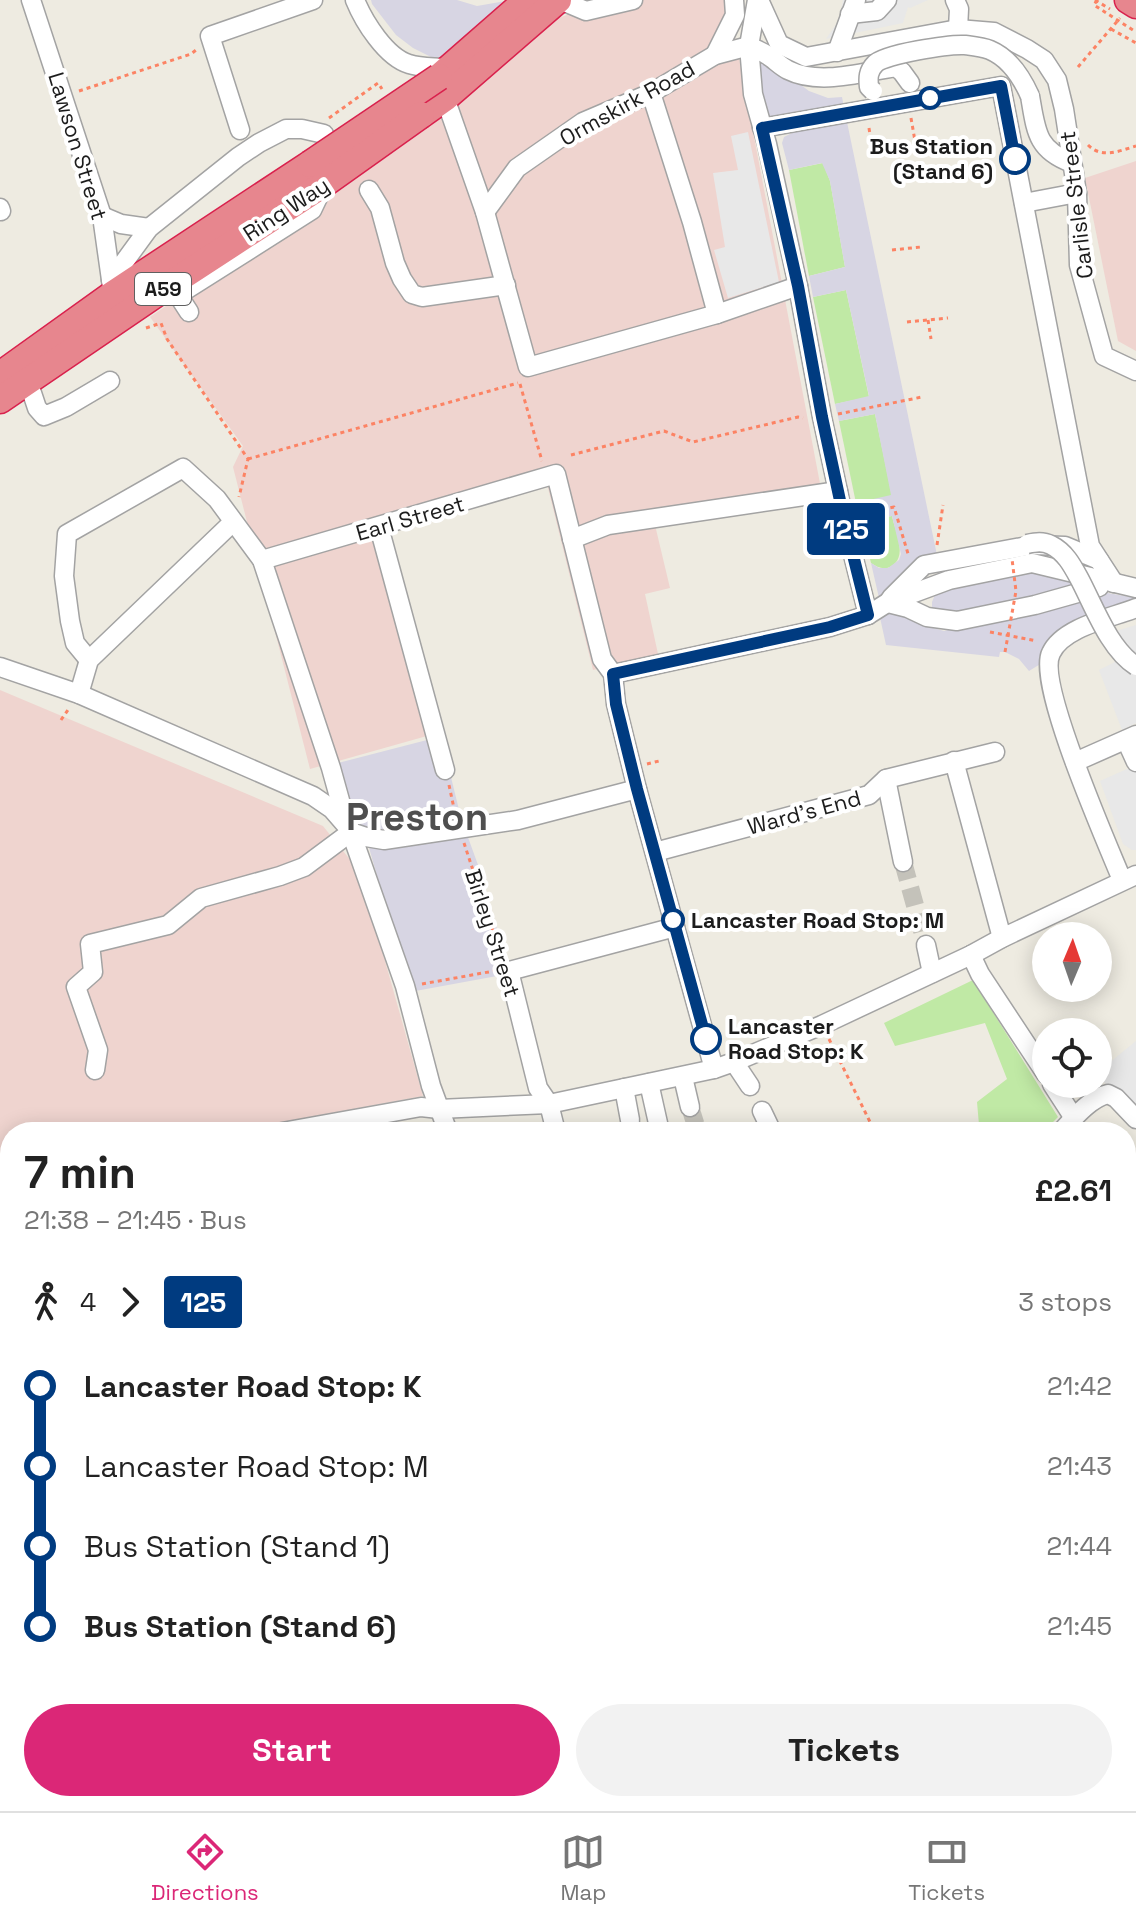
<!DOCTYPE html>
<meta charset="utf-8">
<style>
:root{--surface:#fff;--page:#f2f2f2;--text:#222;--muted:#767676;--line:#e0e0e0;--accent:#db2777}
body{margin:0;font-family:"Space Grotesk",sans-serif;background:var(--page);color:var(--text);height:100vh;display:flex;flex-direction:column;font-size:30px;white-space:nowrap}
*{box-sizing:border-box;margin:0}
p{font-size:26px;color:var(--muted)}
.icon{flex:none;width:44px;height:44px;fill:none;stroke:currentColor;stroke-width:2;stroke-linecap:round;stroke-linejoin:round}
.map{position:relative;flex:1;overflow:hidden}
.panel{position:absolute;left:0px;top:1122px;width:1136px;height:690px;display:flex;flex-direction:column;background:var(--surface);border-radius:32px 32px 0 0;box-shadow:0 4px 20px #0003}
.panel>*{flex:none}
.badge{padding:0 16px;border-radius:6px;font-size:28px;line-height:52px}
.needle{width:52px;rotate:2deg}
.fabs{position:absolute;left:1032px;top:922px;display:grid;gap:16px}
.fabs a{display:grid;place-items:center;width:80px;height:80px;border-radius:50%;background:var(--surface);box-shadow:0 4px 20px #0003;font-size:40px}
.map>.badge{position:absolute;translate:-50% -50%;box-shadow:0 0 0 4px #fff}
.legs{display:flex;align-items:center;gap:12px;height:88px;padding:0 24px;font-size:26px}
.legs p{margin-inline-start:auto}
.headline{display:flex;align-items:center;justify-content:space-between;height:136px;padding:0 24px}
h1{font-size:44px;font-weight:800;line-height:60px}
.action{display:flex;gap:16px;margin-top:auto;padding:16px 24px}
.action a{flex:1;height:92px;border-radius:48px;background:var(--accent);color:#fff;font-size:32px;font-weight:800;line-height:92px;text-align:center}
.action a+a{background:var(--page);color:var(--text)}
ul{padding:0 24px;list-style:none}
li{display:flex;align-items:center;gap:28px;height:80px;font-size:30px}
li i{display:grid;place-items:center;width:12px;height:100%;margin:0 10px;background:currentColor}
li i::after{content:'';width:20px;height:20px;margin:-10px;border:6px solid;border-radius:50%;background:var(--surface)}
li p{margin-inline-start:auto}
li:first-child i{background:linear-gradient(#0000 50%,currentColor 0)}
li:last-child i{background:linear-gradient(currentColor 50%,#0000 0)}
.dock{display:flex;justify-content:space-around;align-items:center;height:112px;border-top:2px solid var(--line);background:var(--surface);font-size:22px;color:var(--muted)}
.dock a{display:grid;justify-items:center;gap:4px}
.dock .on{color:var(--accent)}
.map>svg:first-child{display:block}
.residential{fill:#dad9d9}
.commercial{fill:#efd4cf}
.grass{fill:#c0e9a5}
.park{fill:#bcfac7}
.parking{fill:#e8e8e8}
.plaza{fill:#d7d5e3}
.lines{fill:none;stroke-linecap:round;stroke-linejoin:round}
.minor-tunnel{stroke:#c4c2ba;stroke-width:18;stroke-dasharray:18 9;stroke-linecap:butt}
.minor-casing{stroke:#a3a3a3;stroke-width:21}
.highway-casing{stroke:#d9214d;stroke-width:29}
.path{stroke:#fc8364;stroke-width:3;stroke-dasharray:4 4;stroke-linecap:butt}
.minor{stroke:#fff;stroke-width:18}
.highway{stroke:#e7868e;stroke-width:26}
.minor-bridge-casing{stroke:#a3a3a3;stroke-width:21;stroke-linecap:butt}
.highway-bridge-casing{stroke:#d9214d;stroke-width:29;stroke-linecap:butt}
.path-bridge{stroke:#fc8364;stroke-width:3;stroke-dasharray:4 4;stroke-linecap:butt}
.minor-bridge{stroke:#fff;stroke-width:18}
.highway-bridge{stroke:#e7868e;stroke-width:26}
.line-1-casing{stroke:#fff;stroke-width:18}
.line-1{stroke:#003b80;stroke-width:12}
.stop-1-dot{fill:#fff;stroke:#003b80;stroke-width:4}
.labels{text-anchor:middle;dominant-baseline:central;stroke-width:8;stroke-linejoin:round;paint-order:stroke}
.shield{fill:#fff;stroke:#606060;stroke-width:2}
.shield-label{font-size:20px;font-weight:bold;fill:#1c1c1c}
.street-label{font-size:22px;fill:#1c1c1c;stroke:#fff}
.stop-label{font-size:22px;font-weight:bold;fill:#1c1c1c;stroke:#fff;text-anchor:start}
.town-label{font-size:38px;font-weight:bold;fill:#4f4f4f;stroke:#fff}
</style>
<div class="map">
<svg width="1136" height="1811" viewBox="0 0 1136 1811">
<rect width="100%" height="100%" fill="#eeebe1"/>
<g class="residential">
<polygon points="1126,1345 1136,1348 1136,1493 1126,1498"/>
<polygon points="1136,1535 1136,1811 766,1811 769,1802 1126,1802 1126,1540"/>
</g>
<g class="commercial">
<polygon points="604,0 728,0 822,494 655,525 670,588 645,594 658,654 593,670 547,484 381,518 441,732 310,769 233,467 243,446 150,317 389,152 549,22"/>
<polygon points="1136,161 1136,351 1118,341 1085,178"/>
<polygon points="0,690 323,826 360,872 423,1096 230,1132 10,1132 10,1173 0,1175"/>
<polygon points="10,1192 10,1330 0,1331 0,1195"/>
<polygon points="10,1377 10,1802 686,1802 693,1811 0,1811 0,1380"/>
</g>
<g class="grass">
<polygon points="823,163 830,181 845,267 809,276 789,170"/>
<polygon points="846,290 869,397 835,404 813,297"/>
<polygon points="875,414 892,496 856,503 839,421"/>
<path d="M892,516C895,531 909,558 890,567C883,570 877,567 871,563L861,521Z"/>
<polygon points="973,980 1058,1117 1043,1132 974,1132 979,1125 977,1102 1007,1079 985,1023 895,1046 884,1023"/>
</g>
<polygon class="park" points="10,1485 10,1802 135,1802 138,1811 0,1811 0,1488"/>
<g class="parking">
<polygon points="843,0 928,0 910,8 908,7 903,23 826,39 839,20"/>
<polygon points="748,132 779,282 728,298 714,250 725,247 713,173 738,170 731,136"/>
<polygon points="1136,625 1136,723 1122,730 1099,670 1115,662 1103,635"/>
<polygon points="1136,765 1136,850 1132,850 1123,844 1100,781"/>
<polygon points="1136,1041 1136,1110 1098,1077 1098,1072"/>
</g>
<g class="plaza">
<polygon points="371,0 457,0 477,6 511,0 439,61 413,48 396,35 372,4"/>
<polygon points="759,54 809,91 828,98 842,97 844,107 798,111 768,117 762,92 759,69"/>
<polygon points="847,122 938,560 879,598 871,563 879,568 888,568 899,560 901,554 892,516 861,521 856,503 891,495 875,414 839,421 835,404 869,396 846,290 813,297 809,276 845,267 830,181 822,163 789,170 782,143 784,137 800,129"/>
<polygon points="1037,571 1075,577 1076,585 962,616 936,612 932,607 932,602 936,592"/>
<polygon points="1102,592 1136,598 1066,627 1042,663 1029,671 1019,659 1005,652 1000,652 999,657 886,645 879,613 892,610 906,614 916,623 944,631"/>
<polygon points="427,740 436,770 449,769 461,818 482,876 507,965 497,976 410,992 366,837 347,804 338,763"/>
</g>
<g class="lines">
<g class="minor-tunnel">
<polyline points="903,862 926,945"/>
<polyline points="690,1107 698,1132"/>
</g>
<g class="minor-casing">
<g id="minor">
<polyline points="31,0 102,216 113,294"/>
<path d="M355,0C364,22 386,57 409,64C421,68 437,67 449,69"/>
<polyline points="560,0 586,11 633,0"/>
<polyline points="757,0 749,46 753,94 767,144 798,286 822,417 844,519 868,615"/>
<polyline points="759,0 779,44 806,57 958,29 994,32 1027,49 1044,60 1057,80 1064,109 1077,193 1079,265 1104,356 1136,371"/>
<polyline points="955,0 959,9 958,29"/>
<polyline points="850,14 877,11 887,0"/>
<path d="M749,46C755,49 761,51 767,55C774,59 780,66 788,70C820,86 862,72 896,67L902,72L910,83"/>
<polyline points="837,52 856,0"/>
<polyline points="715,55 735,15 734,0"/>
<polyline points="651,93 692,222 717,314"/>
<path d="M1030,96C1036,130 1036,150 1072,163"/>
<polyline points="445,98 485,212 528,367 717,314 798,286"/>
<polyline points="762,128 1001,86 1090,546 1114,583"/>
<polyline points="240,130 210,36 313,0"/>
<polyline points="369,190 380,208 395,263 402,279 412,294 422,297 506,285"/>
<polyline points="1024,203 1077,193"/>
<polyline points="0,208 1,211"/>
<polyline points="485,212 517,168 583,122 651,93 715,55 749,46"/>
<polyline points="102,216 121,224 149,228"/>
<polyline points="111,280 149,228 238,157 259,143 286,129 302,129 324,134"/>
<polyline points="189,312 178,295 312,210 323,187"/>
<polyline points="28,381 37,408 44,416 66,407 110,381"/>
<polyline points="379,527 445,770"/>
<polyline points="572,539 608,525 838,491"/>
<polyline points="262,560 556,474 602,659 613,674 616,704 637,789 714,1069"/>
<polyline points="891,598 924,565 1033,545 1065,546 1099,560"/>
<polyline points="888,603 908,608 927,617 957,621 1035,605 1099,587"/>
<polyline points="89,660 75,643 70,621 64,576 67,534 183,468 217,499 262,560 331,768 341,804 405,986 431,1086 448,1132"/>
<polyline points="0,667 79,694 313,796 332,809 345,824"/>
<polyline points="613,674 830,627 868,615 887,603 949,580 1032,563 1136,588"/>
<polyline points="79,694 89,660 233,522"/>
<polyline points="1126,740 1136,762"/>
<polyline points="954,761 1002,938"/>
<polyline points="1075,762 1136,735"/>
<polyline points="886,779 903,862"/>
<polyline points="351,832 366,837 384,840 518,820 637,789"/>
<polyline points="655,852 869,795 886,779 995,752"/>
<path d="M1122,880C1107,843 1036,683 1051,653C1063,627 1111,618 1136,608"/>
<polyline points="926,945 932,973"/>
<polyline points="971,955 980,974 1046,1074"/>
<polyline points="734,1062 750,1086"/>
<polyline points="95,1070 98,1050 76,987 93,972 90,944 168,925 201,898 280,876 304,867 351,832"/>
<polyline points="683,1077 690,1107"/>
<polyline points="649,1083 660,1132"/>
<polyline points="1052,1084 1074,1118"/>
<polyline points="624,1088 630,1120"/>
<polyline points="762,1111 772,1132"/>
<polyline points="282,1132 421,1107 439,1109 549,1104 714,1069 734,1062 822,1025 971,955 1002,938 1136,875"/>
<polyline points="556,1132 549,1104 538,1088 509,971 675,927"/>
<path d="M1061,1132C1073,1119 1090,1098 1108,1094L1116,1098L1136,1119"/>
<polyline points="0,1181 10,1180"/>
<polyline points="1126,1222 1133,1228 1135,1235 1126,1246"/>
<polyline points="1126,1328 1136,1332"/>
<polyline points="0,1475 10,1473"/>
<polyline points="1126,1523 1136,1518"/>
<polyline points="151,1802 154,1811"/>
<polyline points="418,1802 424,1811"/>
<polyline points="566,1802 572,1811"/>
<polyline points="695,1802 701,1811"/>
<polyline points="775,1802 783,1811"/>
<polyline points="1024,1802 1031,1811"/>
<polyline points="328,1811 343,1802"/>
<polyline points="759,1811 762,1802"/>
</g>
</g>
<g class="highway-casing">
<g id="highway">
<polyline points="1128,0 1136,5"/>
<polyline points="439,77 527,0"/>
<polyline points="421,115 445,98 558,0"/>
<polyline points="0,375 113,294 310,164"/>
<polyline points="0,400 166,287 324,184"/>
</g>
</g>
<g class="path">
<polyline points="1095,0 1110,9"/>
<polyline points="1111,29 1136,43"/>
<polyline points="1078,67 1120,18"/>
<polyline points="79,91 191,54 196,50"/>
<polyline points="329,118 378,83 382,89"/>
<polyline points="911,118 915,141"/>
<polyline points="869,128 872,148"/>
<path d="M1088,145C1102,159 1119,151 1136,146"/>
<polyline points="892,250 921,247"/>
<polyline points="928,320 931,339"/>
<polyline points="907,322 948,318"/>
<polyline points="146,328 161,323 167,339 248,459 239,497"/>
<polyline points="520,384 542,461"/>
<polyline points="838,414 922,397"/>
<polyline points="571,455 664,431 693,442 798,417 803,418"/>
<polyline points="248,459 518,383"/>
<polyline points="859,514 894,507 909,557"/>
<polyline points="937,545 943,505"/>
<polyline points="990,632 1037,641"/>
<polyline points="61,720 70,707"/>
<polyline points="647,764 659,761"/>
<polyline points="449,785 455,813"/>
<polyline points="464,843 502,958"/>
<polyline points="422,984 494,971"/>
<polyline points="829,1039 875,1132"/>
<polyline points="0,1581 10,1595"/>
<polyline points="0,1599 10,1603"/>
<polyline points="0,1781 10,1787"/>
<polyline points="0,1795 10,1791"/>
<polyline points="26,1802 27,1811"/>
<polyline points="27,1802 45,1811"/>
<polyline points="52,1811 59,1802"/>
</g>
<use href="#minor" class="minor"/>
<use href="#highway" class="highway"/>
<g class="minor-bridge-casing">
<g id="minor-bridge">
<path d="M873,91L869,87C868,78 868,71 875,64C884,54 950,44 965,45C973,46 983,47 990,50C1009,58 1022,78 1030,96"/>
<path d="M1027,544C1036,542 1043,541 1051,545C1065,552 1072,565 1079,578C1094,606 1109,649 1136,666"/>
</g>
</g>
<g class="highway-bridge-casing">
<g id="highway-bridge">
<polyline points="310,164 439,77"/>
<polyline points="324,184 421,115"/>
</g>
</g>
<g class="path-bridge">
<polyline points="1097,0 1094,5 1136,32"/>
<polyline points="1005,652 1016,591 1012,559"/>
</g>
<use href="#minor-bridge" class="minor-bridge"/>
<use href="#highway-bridge" class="highway-bridge"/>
</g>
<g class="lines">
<g class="line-1-casing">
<polyline id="line-1" points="706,1039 637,789 616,704 613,674 830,627 868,615 844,519 822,417 798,286 762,128 1001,86 1015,159"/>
</g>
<use href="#line-1" class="line-1"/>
</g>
<g class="stop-1-dot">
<circle cx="930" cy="98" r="10"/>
<circle cx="1015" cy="159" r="14"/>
<circle cx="673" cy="920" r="10"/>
<circle cx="706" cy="1039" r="14"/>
</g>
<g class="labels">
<rect class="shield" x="135" y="273" width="56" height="32" rx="6"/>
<g class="shield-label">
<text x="163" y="289">A59</text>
</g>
<g class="street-label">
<text transform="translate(627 103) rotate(-29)">Ormskirk Road</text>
<text transform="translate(78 146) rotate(73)">Lawson Street</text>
<text transform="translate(1076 205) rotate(-97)">Carlisle Street</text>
<text transform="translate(286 209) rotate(-33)">Ring Way</text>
<text transform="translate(410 518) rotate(-16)">Earl Street</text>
<text transform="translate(804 812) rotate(-15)">Ward's End</text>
<text transform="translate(493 933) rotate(72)">Birley Street</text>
</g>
<g class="stop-label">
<text x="993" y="146" text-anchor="end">Bus Station<tspan x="993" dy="25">(Stand 6)</tspan></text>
<text x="691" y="920">Lancaster Road Stop: M</text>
<text x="728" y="1026">Lancaster<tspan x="728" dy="25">Road Stop: K</tspan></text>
</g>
<g class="town-label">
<text x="417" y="817">Preston</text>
</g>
</g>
</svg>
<div class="fabs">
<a><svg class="needle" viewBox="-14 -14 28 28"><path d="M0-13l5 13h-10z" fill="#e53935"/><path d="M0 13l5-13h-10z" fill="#767676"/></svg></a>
<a><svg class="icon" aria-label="locate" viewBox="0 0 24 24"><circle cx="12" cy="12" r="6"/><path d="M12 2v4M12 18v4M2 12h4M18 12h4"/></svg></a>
</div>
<b class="badge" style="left:846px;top:529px;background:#003b80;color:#fff">125</b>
<section class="panel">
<div class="headline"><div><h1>7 min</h1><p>21:38 – 21:45 · Bus</p></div><b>£2.61</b></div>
<div class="legs"><svg class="icon" aria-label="walk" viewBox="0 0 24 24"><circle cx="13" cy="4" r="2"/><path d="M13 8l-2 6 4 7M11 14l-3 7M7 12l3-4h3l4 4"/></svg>4<svg class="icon" aria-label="forward" viewBox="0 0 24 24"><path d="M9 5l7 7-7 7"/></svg><b class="badge" style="background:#003b80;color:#fff">125</b><p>3 stops</p></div>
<ul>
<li><i style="color:#003b80"></i><b>Lancaster Road Stop: K</b><p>21:42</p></li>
<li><i style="color:#003b80"></i><span>Lancaster Road Stop: M</span><p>21:43</p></li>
<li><i style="color:#003b80"></i><span>Bus Station (Stand 1)</span><p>21:44</p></li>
<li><i style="color:#003b80"></i><b>Bus Station (Stand 6)</b><p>21:45</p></li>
</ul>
<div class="action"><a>Start</a><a>Tickets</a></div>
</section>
</div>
<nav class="dock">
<a class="on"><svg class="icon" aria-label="directions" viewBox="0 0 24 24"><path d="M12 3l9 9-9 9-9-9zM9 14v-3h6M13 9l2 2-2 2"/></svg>Directions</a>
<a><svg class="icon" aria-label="map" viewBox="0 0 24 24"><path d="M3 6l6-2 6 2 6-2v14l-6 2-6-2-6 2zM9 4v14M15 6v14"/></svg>Map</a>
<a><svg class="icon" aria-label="tickets" viewBox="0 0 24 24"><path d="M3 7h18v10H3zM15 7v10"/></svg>Tickets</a>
</nav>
